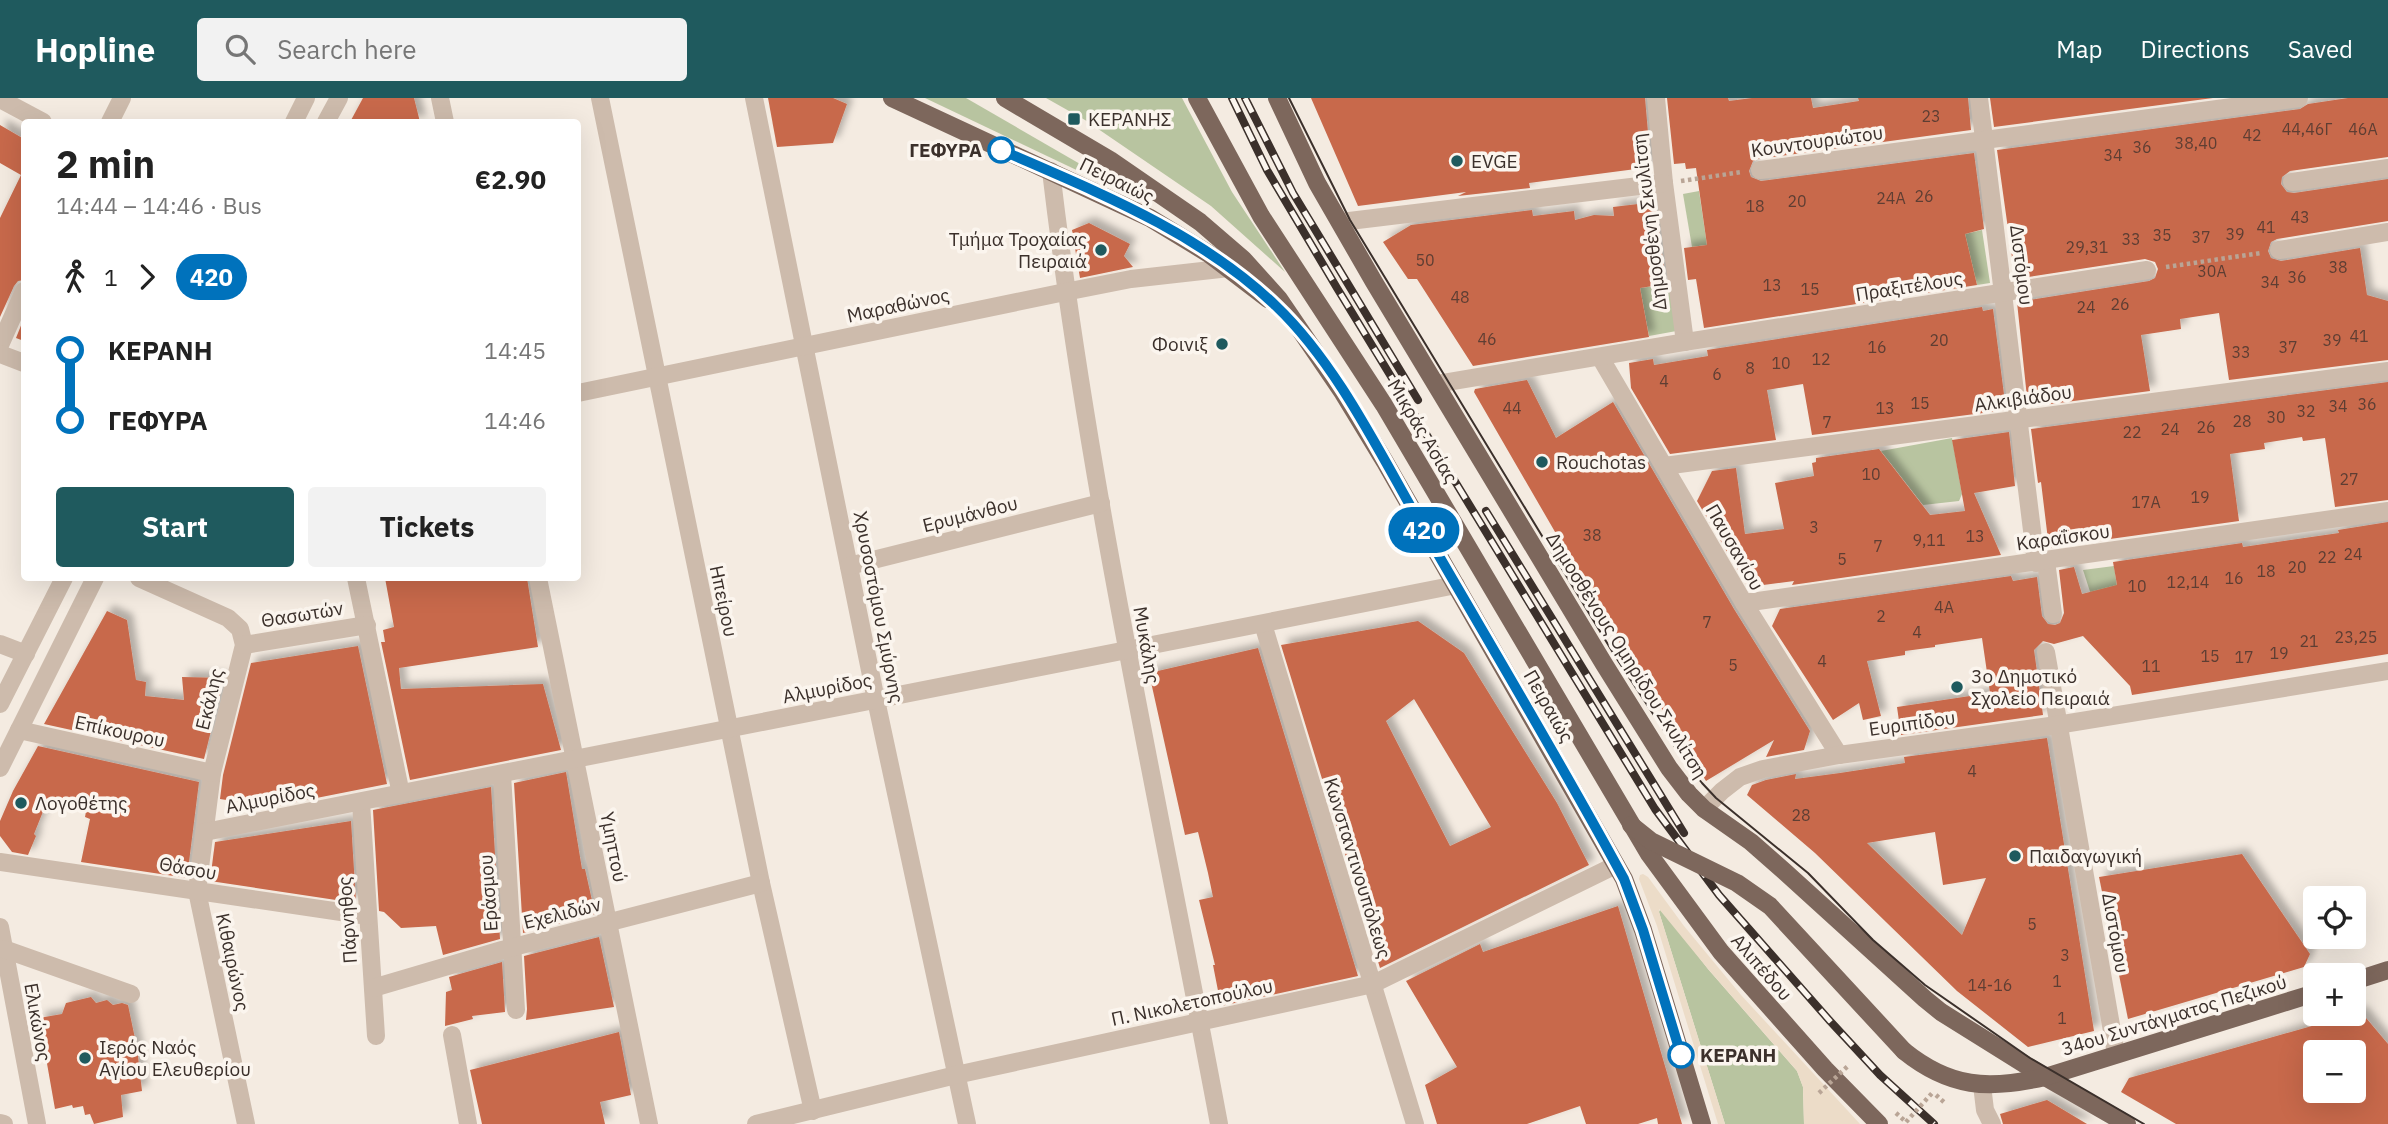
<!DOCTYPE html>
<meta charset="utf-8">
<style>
:root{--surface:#fff;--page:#f2f2f2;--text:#222;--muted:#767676;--accent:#1f5a5e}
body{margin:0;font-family:"IBM Plex Sans",sans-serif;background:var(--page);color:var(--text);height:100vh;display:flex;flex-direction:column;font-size:26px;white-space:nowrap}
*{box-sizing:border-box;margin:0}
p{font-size:23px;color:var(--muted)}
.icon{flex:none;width:38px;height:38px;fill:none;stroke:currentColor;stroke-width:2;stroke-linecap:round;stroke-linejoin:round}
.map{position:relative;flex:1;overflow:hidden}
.panel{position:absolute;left:21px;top:21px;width:560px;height:462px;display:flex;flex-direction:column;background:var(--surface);border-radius:7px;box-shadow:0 7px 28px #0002}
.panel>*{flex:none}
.badge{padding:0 14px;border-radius:23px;font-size:24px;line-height:46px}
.controls{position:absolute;left:2303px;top:788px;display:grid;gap:14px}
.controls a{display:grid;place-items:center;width:63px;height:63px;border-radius:7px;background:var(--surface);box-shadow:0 7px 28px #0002;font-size:35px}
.map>.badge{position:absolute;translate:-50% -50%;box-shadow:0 0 0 4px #fff}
.legs{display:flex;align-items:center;gap:10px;height:77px;padding:0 35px;font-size:23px}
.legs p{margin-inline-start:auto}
.summary{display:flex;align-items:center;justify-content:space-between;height:119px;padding:0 35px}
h1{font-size:38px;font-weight:700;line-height:52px}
.action{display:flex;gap:14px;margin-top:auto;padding:14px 35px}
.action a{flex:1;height:80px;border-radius:7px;background:var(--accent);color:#fff;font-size:28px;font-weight:700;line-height:80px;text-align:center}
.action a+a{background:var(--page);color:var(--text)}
ul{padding:0 35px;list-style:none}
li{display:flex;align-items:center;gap:24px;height:70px;font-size:26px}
li i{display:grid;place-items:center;width:10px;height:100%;margin:0 9px;background:currentColor}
li i::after{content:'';width:18px;height:18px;margin:-9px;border:5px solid;border-radius:50%;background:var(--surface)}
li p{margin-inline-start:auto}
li:first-child i{background:linear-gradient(#0000 50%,currentColor 0)}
li:last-child i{background:linear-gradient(currentColor 50%,#0000 0)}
header{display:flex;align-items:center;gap:42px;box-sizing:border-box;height:98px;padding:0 35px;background:var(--accent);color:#fff}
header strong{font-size:33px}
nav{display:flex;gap:38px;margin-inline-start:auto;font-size:24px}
.search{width:490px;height:63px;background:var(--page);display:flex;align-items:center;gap:18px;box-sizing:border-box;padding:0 24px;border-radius:7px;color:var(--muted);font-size:26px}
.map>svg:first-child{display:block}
.green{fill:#b8c4a0}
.plaza{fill:#ecdcc8}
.building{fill:#c8694b;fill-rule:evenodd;filter:url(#shadow)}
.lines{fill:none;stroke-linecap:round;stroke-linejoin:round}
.path{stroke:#b9a596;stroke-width:4.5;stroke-dasharray:3.5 3.5;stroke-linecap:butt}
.minor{stroke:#cdbbac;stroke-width:18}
.major{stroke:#7d675c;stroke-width:18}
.tram{stroke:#3b302b;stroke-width:2}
.rail-casing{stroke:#3b302b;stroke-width:8}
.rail{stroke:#fbf5ee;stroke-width:5;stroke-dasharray:16;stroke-linecap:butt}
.path-bridge{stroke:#b9a596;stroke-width:4.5;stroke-dasharray:3.5 3.5;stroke-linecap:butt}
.major-bridge{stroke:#7d675c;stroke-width:18}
.line-1-casing{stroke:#fff;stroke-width:16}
.line-1{stroke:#0072bc;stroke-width:10}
.poi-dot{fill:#1f5a5e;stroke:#fbf5ee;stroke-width:2.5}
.stop-1-dot{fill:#fff;stroke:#0072bc;stroke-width:3.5}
.labels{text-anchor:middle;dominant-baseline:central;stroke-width:7;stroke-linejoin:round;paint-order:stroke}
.number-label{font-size:16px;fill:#5e3e33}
.poi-label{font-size:19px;fill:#3b302b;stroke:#fbf5ee;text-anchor:start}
.street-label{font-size:19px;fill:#3b302b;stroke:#fbf5ee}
.stop-label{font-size:19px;font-weight:bold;fill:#3b302b;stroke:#fbf5ee;text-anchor:end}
</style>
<header>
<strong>Hopline</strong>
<div class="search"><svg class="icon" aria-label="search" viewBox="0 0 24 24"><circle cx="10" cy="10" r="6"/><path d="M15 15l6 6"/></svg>Search here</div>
<nav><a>Map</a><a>Directions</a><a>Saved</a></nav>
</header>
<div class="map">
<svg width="2388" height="1026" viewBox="0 0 2388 1026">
<defs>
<filter id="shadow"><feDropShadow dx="6" dy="-6" stdDeviation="3.5" flood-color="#0004"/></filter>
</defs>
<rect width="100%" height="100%" fill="#f4ebe1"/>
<g class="green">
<polygon points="925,0 966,0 1087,70 1087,77"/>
<polygon points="1046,0 1182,0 1232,94 1285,174 1211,108 1085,22"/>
<polygon points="1699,93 1707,147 1692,149 1683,96"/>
<polygon points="1982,132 1990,185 1977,187 1965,136"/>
<polygon points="1675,185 1682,232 1649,238 1640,190"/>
<polygon points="1952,340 1962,396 1959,403 1923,407 1881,353"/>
<polygon points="2114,468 2121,514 2094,506 2083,472"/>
<polygon points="1661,810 1708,871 1797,973 1803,989 1804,1026 1725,1026 1659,814"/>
</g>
<polygon class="plaza" points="1643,776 1648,779 1684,828 1741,897 1860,1026 1804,1026 1803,989 1797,973 1708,871 1659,811 1659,814 1725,1026 1718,1026 1657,828 1639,781 1640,777"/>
<g class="building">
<polygon points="363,0 414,0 420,24 350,24"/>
<polygon points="768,0 833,0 847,6 833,45 777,49"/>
<polygon points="1311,0 1645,0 1651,69 1529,85 1530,90 1458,98 1466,94 1358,108"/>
<polygon points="1667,0 1728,0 1729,3 1752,0 1811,0 1813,10 1859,3 1858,0 1968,0 1971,32 1758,61 1753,63 1749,73 1751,79 1761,83 1974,55 1984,131 1965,136 1977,187 1704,230 1696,181 1688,182 1684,150 1707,147 1696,70 1686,71 1685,65 1674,66"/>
<polygon points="1990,0 2213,0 1994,29"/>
<polygon points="2348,0 2388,0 2388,59 2290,73 2282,79 2281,86 2287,94 2294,95 2388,81 2388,123 2277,141 2271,144 2268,153 2271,160 2281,163 2360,150 2367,197 2388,203 2388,262 2229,282 2219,215 2180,221 2181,231 2141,237 2150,293 2028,309 2017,204 2149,183 2155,180 2158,171 2155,164 2145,161 2015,181 1997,52 2300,11 2308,6"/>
<polygon points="0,27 24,41 24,182 18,183 14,188 0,219 0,120 21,77 0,65"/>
<polygon points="1655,104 1666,186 1640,190 1649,239 1473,268 1417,181 1408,181 1383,144 1411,127 1532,112 1533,118 1574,113 1575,122 1594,117 1614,118 1613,109"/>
<polygon points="1089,125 1130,146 1124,158 1133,169 1080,180 1072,132"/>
<polygon points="1982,209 1983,213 1993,211 2006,312 1812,337 1803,286 1767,292 1776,342 1670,356 1631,290 1629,265 1653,261 1654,267 1708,258 1707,252"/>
<polygon points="24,220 24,243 16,240"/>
<polygon points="1527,282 1556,340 1613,304 1734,511 1810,633 1804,652 1766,659 1774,642 1706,683 1626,552 1624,553 1474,294 1475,291"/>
<polygon points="2388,284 2388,402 2335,409 2325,340 2303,343 2302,339 2264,345 2265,351 2230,356 2239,423 2110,441 2109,436 2066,442 2067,447 2049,450 2041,384 2038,385 2031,331"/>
<polygon points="2009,334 2015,388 1974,395 2001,457 1792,487 1794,483 1748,489 1697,403 1712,373 1736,370 1745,436 1784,431 1775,385 1814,378 1812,365 1816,364 1816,360 1879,351 1930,417 1965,413 1952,342"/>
<polygon points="2388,424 2388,556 2132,597 2130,588 2083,538 2054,546 2043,543 2034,552 2043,617 1901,637 1897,609 1990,595 1982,540 1935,547 1935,549 1905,553 1905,557 1867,563 1881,618 1863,622 1859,605 1833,622 1772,528 1780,511 2011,478 2013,483 2037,479 2042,518 2048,526 2055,527 2060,525 2064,515 2059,472 2074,469 2082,496 2117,487 2113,464 2242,445 2243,449 2339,435 2338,432"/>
<polygon points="385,480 527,480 538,549 399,570 401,591 543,586 561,652 410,682 381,544 385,544 383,532 394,529"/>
<polygon points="107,513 127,522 136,582 146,584 145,598 184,602 182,579 224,580 204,661 44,626"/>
<path d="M1418,523L1464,555L1557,705L1589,767L1380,870L1281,547ZM1414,601L1491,729L1450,748L1386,623Z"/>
<polygon points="358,548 387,686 271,709 220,701 223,677 251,565"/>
<polygon points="1258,550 1358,878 1221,908 1213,867 1215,867 1199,802 1213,799 1208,775 1198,734 1185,737 1149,575"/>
<path d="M2047,640L2094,933L2028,949L1957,893L1815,755L1747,697L1752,687L1766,682L1796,676L1795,681L1840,675L1905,665L1904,659ZM1935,734L1943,787L1986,780L1962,837L1867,745Z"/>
<polygon points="38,648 199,684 187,780 81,764 90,721 85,719 87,708 48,701 34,736 36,738 28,757 12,754 0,738 0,723 13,693"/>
<polygon points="566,674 582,771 585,771 595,816 523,835 514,685"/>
<polygon points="491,689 500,841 443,857 436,828 401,830 384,814 379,813 373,712"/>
<polygon points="351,723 356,805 210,783 215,744"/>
<polygon points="2242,756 2310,856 2304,869 2128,921 2099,779"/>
<polygon points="1618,808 1682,1026 1658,1026 1657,1020 1638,1026 1586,1026 1580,1008 1527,1026 1437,1026 1425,987 1457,969 1406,883 1480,846 1483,854"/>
<polygon points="599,839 614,909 526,922 527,911 524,858"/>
<polygon points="502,864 505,914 472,918 473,921 445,928 446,894 452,892 449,879"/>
<polygon points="91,899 96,905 107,902 113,907 122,905 128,907 137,950 142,993 121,997 123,1019 94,1026 90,1016 85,1017 83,1008 73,1010 72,1007 55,1011 39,920 62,916 66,905"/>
<path d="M2361,914L2388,946V1026H2176L2121,994L2129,980ZM2315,954H2354V992H2315Z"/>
<polygon points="619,934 631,997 600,1004 605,1026 482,1026 470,972"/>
<polygon points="2047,1002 2087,1026 2003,1026 2000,1016"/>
</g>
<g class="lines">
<g class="path">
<polyline points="1681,83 1742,74"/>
<polyline points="2166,169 2261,155"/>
<polyline points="1936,997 1946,1006"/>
<polyline points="1896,1015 1906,1024"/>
</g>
<g class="minor">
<polyline points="440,0 445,24"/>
<polyline points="600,0 761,785 813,1013"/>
<polyline points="754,0 876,602 967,1026"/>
<polyline points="1656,0 1664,85 1685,244"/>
<polyline points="1979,0 2036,465"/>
<polyline points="0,1 43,24"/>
<polyline points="110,24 122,0"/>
<polyline points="294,24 306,0"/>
<polyline points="326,24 339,0"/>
<polyline points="1760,72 2299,0"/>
<path d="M1051,73C1089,394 1160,709 1219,1026"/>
<polyline points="2292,84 2388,70"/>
<polyline points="1341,124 1664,85"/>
<polyline points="2279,152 2388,134"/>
<polyline points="0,247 24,193"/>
<polyline points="0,256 24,265"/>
<polyline points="1600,259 1744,505 1839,657"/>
<polyline points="1436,286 1685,244 2147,172"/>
<polyline points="578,295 1065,194 1131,181 1229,170"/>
<polyline points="1664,368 2388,273"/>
<polyline points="2046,463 2053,516"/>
<polyline points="849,468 1101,405"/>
<polyline points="139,480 228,520 240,531 244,547 212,675 197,793 246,1026"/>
<polyline points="356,480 401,696"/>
<polyline points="538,480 649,1026"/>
<polyline points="1744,505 2388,413"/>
<polyline points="1263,526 1415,1026"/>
<polyline points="0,546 26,556"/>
<polyline points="244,547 367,527"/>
<polyline points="2046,554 2116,956"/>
<polyline points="0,606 64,480"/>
<polyline points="19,632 212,675"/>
<polyline points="0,670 95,480"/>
<polyline points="502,676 516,912"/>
<polyline points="361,704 376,938"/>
<polyline points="1704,711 1722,693 1740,679 1763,671 1839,657 2057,627 2388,573"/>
<polyline points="205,734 1456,487"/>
<polyline points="0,764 368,818"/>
<polyline points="0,829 37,1026"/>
<polyline points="4,851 131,896"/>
<polyline points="373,890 502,852 761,785"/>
<polyline points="452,937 468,1026"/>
<polyline points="1982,987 1985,1012 1992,1026"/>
<polyline points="0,1025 4,1026"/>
<polyline points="756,1026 956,977 1373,886 1616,767"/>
</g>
<g class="major">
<polyline points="892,0 1150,120 1209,156 1268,201"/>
<polyline points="1005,0 1110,62 1200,124 1243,161 1279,201 1343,295 1385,364 1624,781 1643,832 1702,1026"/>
<polyline points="1197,0 1261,118 1384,307 1649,756 1721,854 1825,971 1879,1026"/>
<polyline points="1277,0 1317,85 1374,184 1604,566 1669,670 1689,696 1704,711 1751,744 1784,773 1925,901 1941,914 2045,979 2127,1026"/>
<polyline points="2354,883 2388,872"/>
<path d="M1904,953C1950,990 1988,992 2045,979L2315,895"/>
</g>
<polyline class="tram" points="1289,0 1350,122 1615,558 1682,660 1702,685 1716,700 1808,775 1873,842 1925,887 2030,960 2144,1026"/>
<g class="rail-casing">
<g id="rail">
<polyline points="1232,0 1267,72 1337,190 1655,711 1719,797 1830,923 1880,977 1934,1026"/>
<polyline points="1245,0 1293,95 1418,302"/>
<polyline points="1486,413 1684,735"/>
</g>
</g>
<use href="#rail" class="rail"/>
<g class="path-bridge">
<polyline points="1819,995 1849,967"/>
<polyline points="1906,1024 1933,994"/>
</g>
<polyline class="major-bridge" points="1631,727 1651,743 1737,785 1770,808 1904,953"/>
</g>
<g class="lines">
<g class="line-1-casing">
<path id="line-1" d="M1001,52C1097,94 1199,134 1276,208C1338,267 1381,358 1424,432C1491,548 1560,663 1624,781L1643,832L1681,957"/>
</g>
<use href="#line-1" class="line-1"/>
</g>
<g class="poi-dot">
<rect x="1067" y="14" width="14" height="14" rx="3.5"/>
<circle cx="1457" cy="63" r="7"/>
<circle cx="1101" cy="152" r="7"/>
<circle cx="1222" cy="246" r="7"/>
<circle cx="1542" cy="364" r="7"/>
<circle cx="1957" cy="589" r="7"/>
<circle cx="21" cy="705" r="7"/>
<circle cx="2015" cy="758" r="7"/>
<circle cx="85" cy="960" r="7"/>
</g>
<g class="stop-1-dot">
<circle cx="1001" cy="52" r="12"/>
<circle cx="1681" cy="957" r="12"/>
</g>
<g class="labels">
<g class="number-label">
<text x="1931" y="18">23</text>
<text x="2307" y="31">44,46Γ</text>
<text x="2363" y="31">46Α</text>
<text x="2252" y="37">42</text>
<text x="2196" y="45">38,40</text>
<text x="2142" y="49">36</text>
<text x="2113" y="57">34</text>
<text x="1924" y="98">26</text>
<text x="1891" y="100">24A</text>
<text x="1797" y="103">20</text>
<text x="1755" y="108">18</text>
<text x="2300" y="119">43</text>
<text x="2266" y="129">41</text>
<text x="2235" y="136">39</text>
<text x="2162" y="137">35</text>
<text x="2201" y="139">37</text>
<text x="2131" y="141">33</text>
<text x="2087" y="149">29,31</text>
<text x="1425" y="162">50</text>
<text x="2338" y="169">38</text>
<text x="2212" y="173">30A</text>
<text x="2297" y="179">36</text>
<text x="2270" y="184">34</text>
<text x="1772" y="187">13</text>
<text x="1810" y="191">15</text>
<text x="1460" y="199">48</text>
<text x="2120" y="206">26</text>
<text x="2086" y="209">24</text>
<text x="2359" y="238">41</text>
<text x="1487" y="241">46</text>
<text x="1939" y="242">20</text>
<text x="2332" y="242">39</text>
<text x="1877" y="249">16</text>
<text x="2288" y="249">37</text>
<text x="2241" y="254">33</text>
<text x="1821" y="261">12</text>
<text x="1781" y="265">10</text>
<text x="1750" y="270">8</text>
<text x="1717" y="276">6</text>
<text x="1664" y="283">4</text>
<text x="1920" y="305">15</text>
<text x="2367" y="306">36</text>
<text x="2338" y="308">34</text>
<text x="1512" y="310">44</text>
<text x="1885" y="310">13</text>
<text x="2306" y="313">32</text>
<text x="2276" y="319">30</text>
<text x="2242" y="323">28</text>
<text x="1827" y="324">7</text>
<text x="2206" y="329">26</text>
<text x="2170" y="331">24</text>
<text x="2132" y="334">22</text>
<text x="1871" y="376">10</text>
<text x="2349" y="381">27</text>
<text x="2200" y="399">19</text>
<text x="2146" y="404">17Α</text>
<text x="1814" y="429">3</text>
<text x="1592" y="437">38</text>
<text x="1975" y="438">13</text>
<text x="1929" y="442">9,11</text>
<text x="1878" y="448">7</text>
<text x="2353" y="456">24</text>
<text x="2327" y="459">22</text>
<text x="1842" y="461">5</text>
<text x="2297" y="469">20</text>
<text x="2266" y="473">18</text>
<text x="2234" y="480">16</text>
<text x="2188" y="484">12,14</text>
<text x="2137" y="488">10</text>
<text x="1944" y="509">4Α</text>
<text x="1881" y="518">2</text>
<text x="1707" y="524">7</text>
<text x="1917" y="534">4</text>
<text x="2356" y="539">23,25</text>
<text x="2309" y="543">21</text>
<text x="2279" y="555">19</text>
<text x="2210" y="558">15</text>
<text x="2244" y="559">17</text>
<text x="1822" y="563">4</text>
<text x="1733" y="567">5</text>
<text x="2151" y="568">11</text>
<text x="1972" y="673">4</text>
<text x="1801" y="717">28</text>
<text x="2032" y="826">5</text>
<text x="2065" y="857">3</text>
<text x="2057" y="883">1</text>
<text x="1990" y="887">14-16</text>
<text x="2062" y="920">1</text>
</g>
<g class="poi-label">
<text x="1088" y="21">ΚΕΡΑΝΗΣ</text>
<text x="1471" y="63">EVGE</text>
<text x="1087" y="141" text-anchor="end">Τμήμα Τροχαίας<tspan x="1087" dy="22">Πειραιά</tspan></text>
<text x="1208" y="246" text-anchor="end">Φοινιξ</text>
<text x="1556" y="364">Rouchotas</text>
<text x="1971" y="578">3ο Δημοτικό<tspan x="1971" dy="22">Σχολείο Πειραιά</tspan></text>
<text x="35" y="705">Λογοθέτης</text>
<text x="2029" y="758">Παιδαγωγική</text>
<text x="99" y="949">Ιερός Ναός<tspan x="99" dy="22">Αγίου Ελευθερίου</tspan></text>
</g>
<g class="street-label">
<text transform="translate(1817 43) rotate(-8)">Κουντουριώτου</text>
<text transform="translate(1117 82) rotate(26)">Πειραιώς</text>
<text transform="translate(1649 124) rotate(-97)">Δημοσθένη Σκυλίτση</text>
<text transform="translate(2022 167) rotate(83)">Διστόμου</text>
<text transform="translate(1909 188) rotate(-9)">Πραξιτέλους</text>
<text transform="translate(898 207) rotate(-12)">Μαραθώνος</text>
<text transform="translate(2023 300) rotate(-8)">Αλκιβιάδου</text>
<text transform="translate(1423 333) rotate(59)">Μικράς Ασίας</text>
<text transform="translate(970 416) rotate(-14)">Ερυμάνθου</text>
<text transform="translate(2063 439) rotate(-8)">Καραΐσκου</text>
<text transform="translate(1735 449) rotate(60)">Παυσανίου</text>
<text transform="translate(724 503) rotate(78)">Ηπείρου</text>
<text transform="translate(879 509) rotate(79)">Χρυσοστόμου Σμύρνης</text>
<text transform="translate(302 516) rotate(-9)">Θασωτών</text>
<text transform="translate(1147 547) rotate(80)">Μυκάλης</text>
<text transform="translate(1627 557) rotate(58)">Δημοσθένους Ομηρίδου Σκυλίτση</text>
<text transform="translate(827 590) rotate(-11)">Αλμυρίδος</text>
<text transform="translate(209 601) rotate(-76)">Εκάλης</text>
<text transform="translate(1549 608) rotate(60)">Πειραιώς</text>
<text transform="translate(1912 625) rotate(-8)">Ευριπίδου</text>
<text transform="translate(120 633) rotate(12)">Επίκουρου</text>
<text transform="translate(270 700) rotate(-11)">Αλμυρίδος</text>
<text transform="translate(614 749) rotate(79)">Υμηττού</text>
<text transform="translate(188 770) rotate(10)">Θάσου</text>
<text transform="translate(1358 770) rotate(73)">Κωνσταντινουπόλεως</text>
<text transform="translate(488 795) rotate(-94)">Εράσμου</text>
<text transform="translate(562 815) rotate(-14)">Εχελιδών</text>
<text transform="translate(347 822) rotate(-94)">Πάρνηθος</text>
<text transform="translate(2116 835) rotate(80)">Διστόμου</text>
<text transform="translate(233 864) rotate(78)">Κιθαιρώνος</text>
<text transform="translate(1762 869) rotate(49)">Αλιπέδου</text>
<text transform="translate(1192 904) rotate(-12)">Π. Νικολετοπούλου</text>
<text transform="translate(2174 917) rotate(-17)">34ου Συντάγματος Πεζικού</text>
<text transform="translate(38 924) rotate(80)">Ελικώνος</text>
</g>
<g class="stop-label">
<text x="982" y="52">ΓΕΦΥΡΑ</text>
<text x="1700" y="957" text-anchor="start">ΚΕΡΑΝΗ</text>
</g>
</g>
</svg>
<div class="controls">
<a><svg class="icon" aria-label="locate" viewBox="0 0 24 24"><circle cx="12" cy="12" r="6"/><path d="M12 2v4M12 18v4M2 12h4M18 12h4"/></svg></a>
<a>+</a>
<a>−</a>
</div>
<b class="badge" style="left:1424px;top:432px;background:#0072bc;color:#fff">420</b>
<section class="panel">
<div class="summary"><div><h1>2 min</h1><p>14:44 – 14:46 · Bus</p></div><b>€2.90</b></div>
<div class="legs"><svg class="icon" aria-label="walk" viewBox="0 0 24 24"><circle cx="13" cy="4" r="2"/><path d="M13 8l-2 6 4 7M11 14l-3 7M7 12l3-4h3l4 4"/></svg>1<svg class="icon" aria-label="forward" viewBox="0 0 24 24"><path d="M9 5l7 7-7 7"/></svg><b class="badge" style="background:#0072bc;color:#fff">420</b></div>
<ul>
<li><i style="color:#0072bc"></i><b>ΚΕΡΑΝΗ</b><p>14:45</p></li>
<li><i style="color:#0072bc"></i><b>ΓΕΦΥΡΑ</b><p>14:46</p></li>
</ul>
<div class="action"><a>Start</a><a>Tickets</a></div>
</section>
</div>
